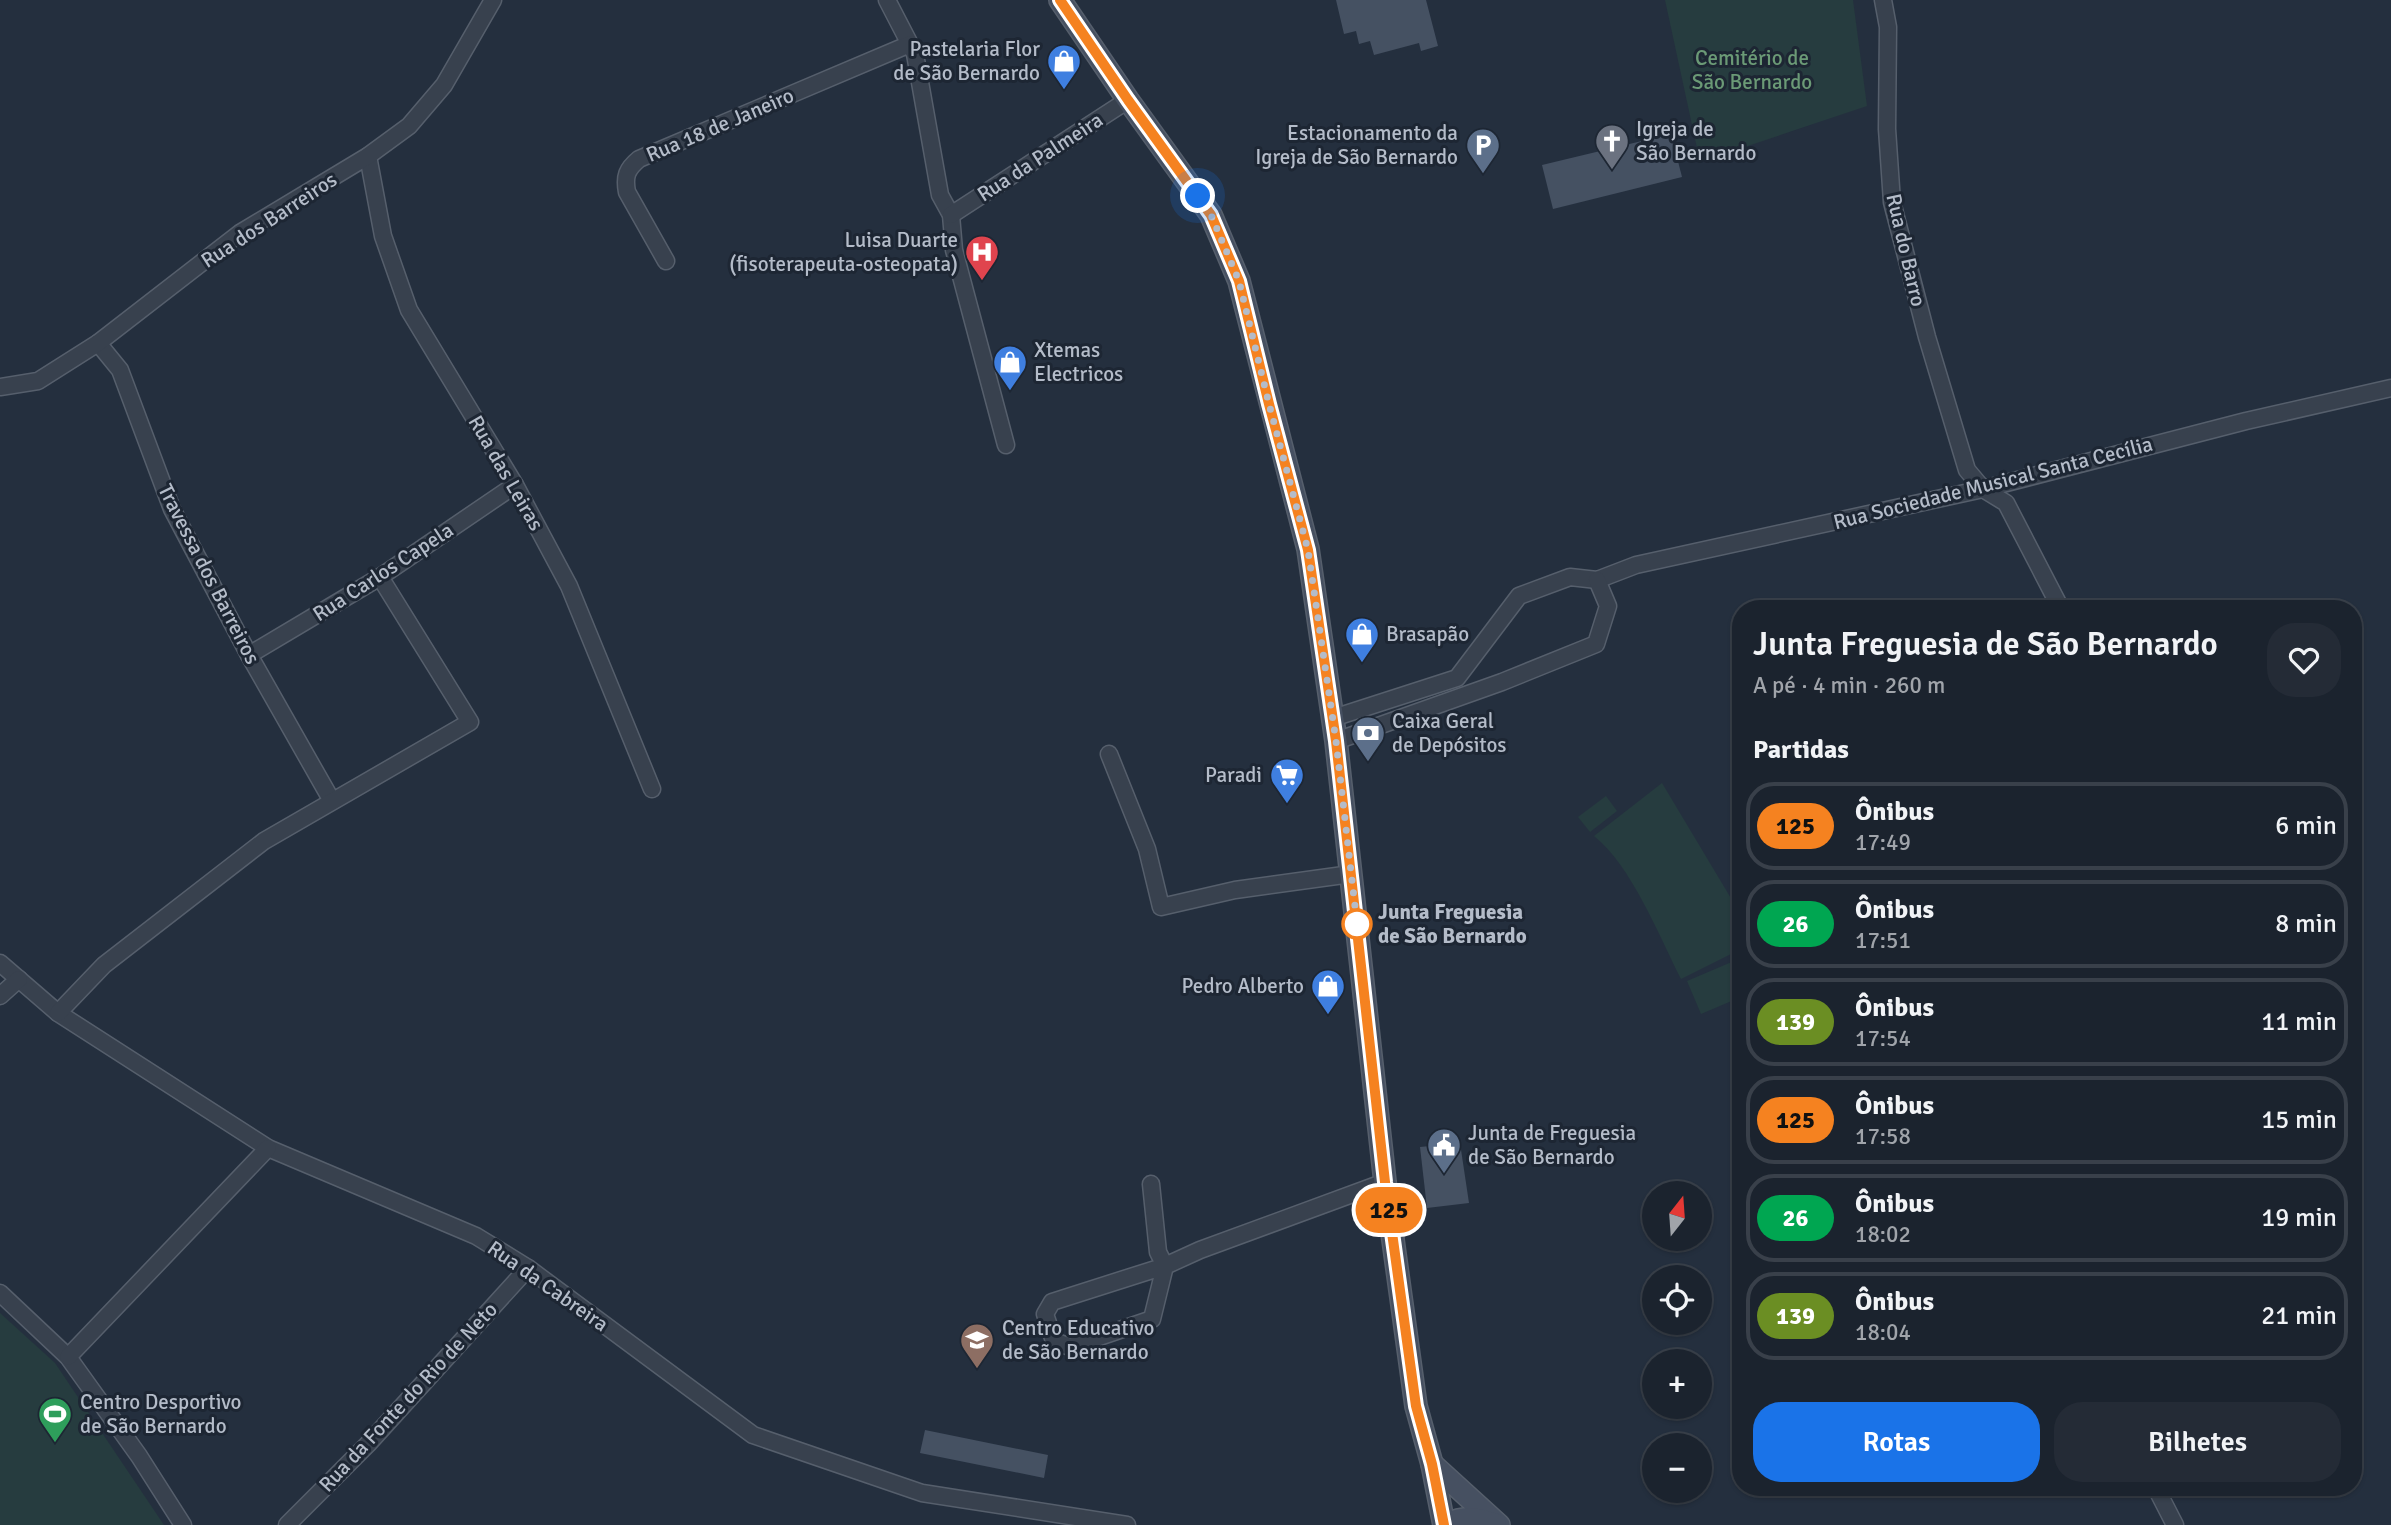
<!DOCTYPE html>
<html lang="pt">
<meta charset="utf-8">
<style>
:root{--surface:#1b232e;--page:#242b36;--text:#f1f3f6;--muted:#a0a4aa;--line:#39404a;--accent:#1a73e8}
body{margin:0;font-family:Signika,sans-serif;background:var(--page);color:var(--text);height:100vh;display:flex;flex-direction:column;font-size:26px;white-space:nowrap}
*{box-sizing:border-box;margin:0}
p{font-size:23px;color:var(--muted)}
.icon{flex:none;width:38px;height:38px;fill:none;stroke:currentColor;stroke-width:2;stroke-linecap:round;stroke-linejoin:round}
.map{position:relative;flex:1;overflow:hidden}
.sheet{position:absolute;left:1732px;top:600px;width:630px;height:896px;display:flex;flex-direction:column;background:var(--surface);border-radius:28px;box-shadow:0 2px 5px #0004,0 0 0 2px var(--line)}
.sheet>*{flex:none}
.badge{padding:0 14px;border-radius:23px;font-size:24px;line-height:46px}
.needle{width:46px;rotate:17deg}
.tools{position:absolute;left:1642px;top:1181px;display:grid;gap:14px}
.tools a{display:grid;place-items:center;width:70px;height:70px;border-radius:50%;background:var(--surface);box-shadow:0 2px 5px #0004,0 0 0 2px var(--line);font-size:35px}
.you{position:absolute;width:35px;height:35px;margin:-18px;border:5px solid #fff;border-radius:50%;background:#1a73e8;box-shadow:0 0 0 10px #1a73e833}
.map>.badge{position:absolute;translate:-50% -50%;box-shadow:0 0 0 4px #fff}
h2{padding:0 21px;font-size:26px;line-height:63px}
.round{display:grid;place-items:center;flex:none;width:74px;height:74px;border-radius:28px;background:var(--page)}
.head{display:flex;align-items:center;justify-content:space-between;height:119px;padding:0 21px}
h1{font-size:33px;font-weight:600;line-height:52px}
.cta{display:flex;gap:14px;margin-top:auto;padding:14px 21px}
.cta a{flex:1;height:80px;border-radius:28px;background:var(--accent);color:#fff;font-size:28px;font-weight:600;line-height:80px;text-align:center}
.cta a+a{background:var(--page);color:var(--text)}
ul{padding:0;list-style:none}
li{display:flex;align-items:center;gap:21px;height:88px;margin:0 14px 10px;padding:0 7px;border:4px solid var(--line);border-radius:28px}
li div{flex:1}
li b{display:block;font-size:26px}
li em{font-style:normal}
li .badge{min-width:77px;font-weight:700;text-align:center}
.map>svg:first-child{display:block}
.green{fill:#263c3f}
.building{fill:#455162}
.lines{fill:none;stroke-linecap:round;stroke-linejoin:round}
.street-casing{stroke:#565f6c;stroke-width:19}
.secondary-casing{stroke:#565f6c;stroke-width:24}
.street{stroke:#38414e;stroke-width:16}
.secondary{stroke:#465061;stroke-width:21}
.line-casing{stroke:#fff;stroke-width:16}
.line{stroke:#f58220;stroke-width:10}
.walk{stroke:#b4bcc9;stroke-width:7;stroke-dasharray:0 12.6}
.stop-dot{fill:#fff;stroke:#f58220;stroke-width:3.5}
.labels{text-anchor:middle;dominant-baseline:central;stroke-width:6;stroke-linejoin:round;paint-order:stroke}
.poi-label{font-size:21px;fill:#b4bcc9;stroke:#1d2633;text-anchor:start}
.park-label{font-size:21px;fill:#6b9a76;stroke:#1d2633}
.street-label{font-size:21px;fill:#b4bcc9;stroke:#1d2633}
.stop-label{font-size:21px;font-weight:bold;fill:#b4bcc9;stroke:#1d2633;text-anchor:start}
</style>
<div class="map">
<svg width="2391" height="1525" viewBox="0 0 2391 1525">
<rect width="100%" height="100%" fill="#242f3e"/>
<g class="green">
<polygon points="1665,0 1853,0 1867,106 1700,162"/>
<path d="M1662,783L1741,915V949L1681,979C1659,936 1631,865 1594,836Z"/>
<polygon points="1606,796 1617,811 1590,832 1578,817"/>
<polygon points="1741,958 1741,997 1701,1014 1687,981"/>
<polygon points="0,1313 55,1363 164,1525 0,1525"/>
</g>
<g class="building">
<polygon points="1336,0 1426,0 1438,46 1421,51 1419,43 1374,55 1370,41 1359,44 1356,31 1344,34"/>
<polygon points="1671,134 1682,177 1553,209 1542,165"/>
<polygon points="1460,1143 1469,1203 1427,1208 1420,1147"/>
<polygon points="925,1430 1048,1455 1044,1478 920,1453"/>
</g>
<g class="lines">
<g class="street-casing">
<g id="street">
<polyline points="887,0 915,54 940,195 951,215 954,250 1006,445"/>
<polyline points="1883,0 1888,27 1887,129 1892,202 1927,337 1967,470 1983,489 2006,503 2061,609"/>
<polyline points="368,156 383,236 409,310 515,485 569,586 652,789"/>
<polyline points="951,215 1128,100"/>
<path d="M666,261L627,192C624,176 627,169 639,159L910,44"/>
<polyline points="98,343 120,370 172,509 249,655 332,801"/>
<polyline points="0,387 38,381 98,343 240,233 368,156 409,126 444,85 493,0"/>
<polyline points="249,655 380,577 515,485"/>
<polyline points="1333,718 1457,678 1519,596 1570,577 1597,580 1636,565 1983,489 2246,421 2391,388"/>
<polyline points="1336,741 1502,682 1596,644 1608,606 1597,580"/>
<polyline points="1109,754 1147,849 1161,907 1235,890 1351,874"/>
<polyline points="0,963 58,1013 268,1148 476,1236 528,1268 753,1435 922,1493 1127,1525"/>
<polyline points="0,996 19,979"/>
<polyline points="58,1013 104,965 264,841 470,722 380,577"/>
<polyline points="1151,1184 1158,1252 1165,1266 1152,1319 1070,1347 1054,1341 1045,1314 1052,1302 1165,1266 1200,1250 1385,1182"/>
<polyline points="0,1293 68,1357 139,1456 183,1525"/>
<polyline points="68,1357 268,1148"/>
<polyline points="2156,1488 2175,1525"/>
<polyline points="287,1525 368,1444 528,1268"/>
</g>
</g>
<g class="secondary-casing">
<g id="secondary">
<polyline points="1060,0 1128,100 1211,215 1239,281 1308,549 1336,741 1385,1182 1416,1406 1432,1464 1444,1525"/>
<polyline points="1432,1464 1499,1525"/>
<path d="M1444,1525C1465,1516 1474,1517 1495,1524"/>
</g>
</g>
<use href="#street" class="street"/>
<use href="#secondary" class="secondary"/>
</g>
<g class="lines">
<g class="line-casing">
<polyline id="line" points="1060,0 1128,100 1211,215 1239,281 1269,404 1308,550 1336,741 1385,1182 1416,1406 1432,1464 1444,1525"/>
</g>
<use href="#line" class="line"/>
<polyline class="walk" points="1198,196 1211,215 1239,281 1269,404 1308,550 1336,741 1357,924"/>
</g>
<defs>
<g id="shop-pin" transform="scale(1.75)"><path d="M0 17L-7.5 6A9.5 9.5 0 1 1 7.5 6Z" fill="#3f7fe0" stroke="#1d2633"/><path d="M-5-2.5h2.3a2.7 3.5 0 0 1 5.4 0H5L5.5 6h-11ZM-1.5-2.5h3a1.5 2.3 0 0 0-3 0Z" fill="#fff"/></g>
<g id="church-pin" transform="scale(1.75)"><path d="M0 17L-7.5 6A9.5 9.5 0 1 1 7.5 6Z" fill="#6b7280" stroke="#1d2633"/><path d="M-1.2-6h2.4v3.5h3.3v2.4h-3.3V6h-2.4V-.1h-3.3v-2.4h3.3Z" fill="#fff"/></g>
<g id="parking-pin" transform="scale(1.75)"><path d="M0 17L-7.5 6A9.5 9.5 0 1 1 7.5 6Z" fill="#5c6f8a" stroke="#1d2633"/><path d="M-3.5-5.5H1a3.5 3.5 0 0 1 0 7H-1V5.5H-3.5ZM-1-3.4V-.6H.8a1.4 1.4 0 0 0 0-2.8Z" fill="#fff"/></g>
<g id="hospital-pin" transform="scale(1.75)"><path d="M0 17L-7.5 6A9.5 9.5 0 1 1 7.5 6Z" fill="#e0444e" stroke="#1d2633"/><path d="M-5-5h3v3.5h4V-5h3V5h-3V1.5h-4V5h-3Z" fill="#fff"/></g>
<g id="bank-pin" transform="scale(1.75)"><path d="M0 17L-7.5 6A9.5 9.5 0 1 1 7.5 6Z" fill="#5c6f8a" stroke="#1d2633"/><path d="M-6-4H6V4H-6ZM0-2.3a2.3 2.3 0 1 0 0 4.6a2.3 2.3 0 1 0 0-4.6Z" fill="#fff"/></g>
<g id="supermarket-pin" transform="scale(1.75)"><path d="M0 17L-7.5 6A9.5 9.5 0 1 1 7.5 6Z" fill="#3f7fe0" stroke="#1d2633"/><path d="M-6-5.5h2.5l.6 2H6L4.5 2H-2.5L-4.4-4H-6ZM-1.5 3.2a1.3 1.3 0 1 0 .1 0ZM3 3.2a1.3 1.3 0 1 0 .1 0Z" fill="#fff"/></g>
<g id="civic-pin" transform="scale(1.75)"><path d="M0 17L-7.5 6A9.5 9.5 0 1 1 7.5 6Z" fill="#5c6f8a" stroke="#1d2633"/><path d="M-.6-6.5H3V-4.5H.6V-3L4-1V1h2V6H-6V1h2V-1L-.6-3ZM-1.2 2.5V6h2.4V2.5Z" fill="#fff"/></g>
<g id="school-pin" transform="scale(1.75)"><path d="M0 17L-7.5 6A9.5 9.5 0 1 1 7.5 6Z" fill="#8d6e63" stroke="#1d2633"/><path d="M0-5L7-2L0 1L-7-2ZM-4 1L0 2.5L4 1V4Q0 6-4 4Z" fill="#fff"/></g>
<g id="stadium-pin" transform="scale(1.75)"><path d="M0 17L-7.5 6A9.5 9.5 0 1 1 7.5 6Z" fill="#2e9e5b" stroke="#1d2633"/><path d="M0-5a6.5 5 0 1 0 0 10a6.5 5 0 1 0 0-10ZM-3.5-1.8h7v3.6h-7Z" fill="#fff"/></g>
</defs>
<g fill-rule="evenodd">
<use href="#shop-pin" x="1064" y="61"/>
<use href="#church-pin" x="1612" y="141"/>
<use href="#parking-pin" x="1483" y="145"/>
<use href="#hospital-pin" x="982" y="252"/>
<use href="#shop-pin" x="1010" y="362"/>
<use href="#shop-pin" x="1362" y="634"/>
<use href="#bank-pin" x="1368" y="733"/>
<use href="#supermarket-pin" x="1287" y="775"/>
<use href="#shop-pin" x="1328" y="986"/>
<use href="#civic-pin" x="1444" y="1145"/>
<use href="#school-pin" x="977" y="1340"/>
<use href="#stadium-pin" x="55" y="1414"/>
</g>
<circle class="stop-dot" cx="1357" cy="924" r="14"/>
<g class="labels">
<g class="poi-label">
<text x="1040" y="49" text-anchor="end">Pastelaria Flor<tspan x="1040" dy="24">de São Bernardo</tspan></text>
<text x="1636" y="129">Igreja de<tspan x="1636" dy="24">São Bernardo</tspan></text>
<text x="1458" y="133" text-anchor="end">Estacionamento da<tspan x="1458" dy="24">Igreja de São Bernardo</tspan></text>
<text x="958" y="240" text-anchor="end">Luisa Duarte<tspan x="958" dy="24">(fisoterapeuta-osteopata)</tspan></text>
<text x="1034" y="350">Xtemas<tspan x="1034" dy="24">Electricos</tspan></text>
<text x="1386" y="634">Brasapão</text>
<text x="1392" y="721">Caixa Geral<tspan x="1392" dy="24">de Depósitos</tspan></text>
<text x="1262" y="775" text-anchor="end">Paradi</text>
<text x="1304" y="986" text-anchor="end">Pedro Alberto</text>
<text x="1468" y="1133">Junta de Freguesia<tspan x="1468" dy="24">de São Bernardo</tspan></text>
<text x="1002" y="1328">Centro Educativo<tspan x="1002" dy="24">de São Bernardo</tspan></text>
<text x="80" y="1402">Centro Desportivo<tspan x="80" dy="24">de São Bernardo</tspan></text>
</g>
<g class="park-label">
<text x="1752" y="58">Cemitério de<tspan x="1752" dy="24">São Bernardo</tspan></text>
</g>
<g class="street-label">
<text transform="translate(720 125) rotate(-23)">Rua 18 de Janeiro</text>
<text transform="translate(1040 157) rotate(-33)">Rua da Palmeira</text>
<text transform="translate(269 220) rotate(-33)">Rua dos Barreiros</text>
<text transform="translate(1906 250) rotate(77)">Rua do Barro</text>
<text transform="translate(506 473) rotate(60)">Rua das Leiras</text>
<text transform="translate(1993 483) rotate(-14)">Rua Sociedade Musical Santa Cecília</text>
<text transform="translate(383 572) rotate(-33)">Rua Carlos Capela</text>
<text transform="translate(209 574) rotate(63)">Travessa dos Barreiros</text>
<text transform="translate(548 1286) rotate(35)">Rua da Cabreira</text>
<text transform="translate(408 1397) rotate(-47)">Rua da Fonte do Rio de Neto</text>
</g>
<g class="stop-label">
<text x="1378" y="912">Junta Freguesia<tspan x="1378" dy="24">de São Bernardo</tspan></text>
</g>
</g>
</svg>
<div class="tools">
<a><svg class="needle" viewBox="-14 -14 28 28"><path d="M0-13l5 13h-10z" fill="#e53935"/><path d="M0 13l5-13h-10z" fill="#a0a4aa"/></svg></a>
<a><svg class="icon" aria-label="locate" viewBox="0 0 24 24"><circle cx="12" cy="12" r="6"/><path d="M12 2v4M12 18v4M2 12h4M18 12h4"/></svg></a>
<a>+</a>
<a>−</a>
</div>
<div class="you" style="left:1198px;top:196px"></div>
<b class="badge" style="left:1389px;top:1210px;background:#f58220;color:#111">125</b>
<section class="sheet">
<div class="head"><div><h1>Junta Freguesia de São Bernardo</h1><p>A pé · 4 min · 260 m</p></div><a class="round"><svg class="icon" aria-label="heart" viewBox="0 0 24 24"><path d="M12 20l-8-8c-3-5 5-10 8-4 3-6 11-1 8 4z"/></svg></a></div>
<h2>Partidas</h2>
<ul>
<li><span class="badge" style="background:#f58220;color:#111">125</span><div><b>Ônibus</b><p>17:49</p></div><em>6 min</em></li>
<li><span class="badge" style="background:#00a651;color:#fff">26</span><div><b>Ônibus</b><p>17:51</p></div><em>8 min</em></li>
<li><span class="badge" style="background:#6b8e23;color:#fff">139</span><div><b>Ônibus</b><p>17:54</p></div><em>11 min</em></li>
<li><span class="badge" style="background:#f58220;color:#111">125</span><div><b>Ônibus</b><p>17:58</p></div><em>15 min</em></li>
<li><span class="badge" style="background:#00a651;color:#fff">26</span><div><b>Ônibus</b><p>18:02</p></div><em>19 min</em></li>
<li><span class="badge" style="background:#6b8e23;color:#fff">139</span><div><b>Ônibus</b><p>18:04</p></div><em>21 min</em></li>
</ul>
<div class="cta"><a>Rotas</a><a>Bilhetes</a></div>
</section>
</div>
